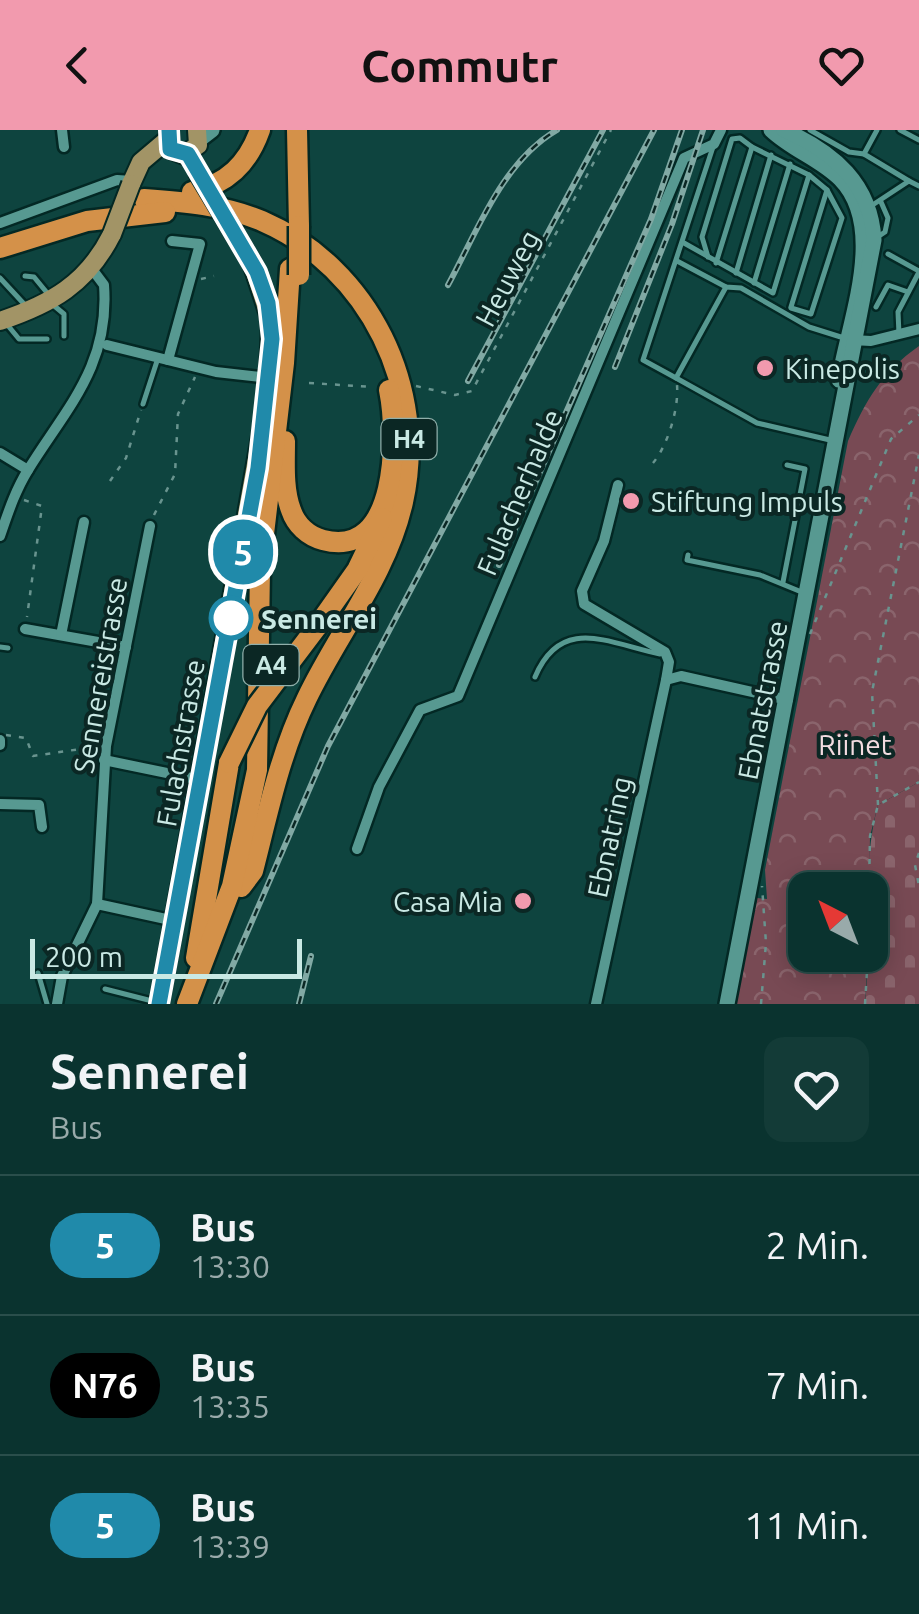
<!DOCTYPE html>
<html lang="de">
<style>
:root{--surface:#0a332f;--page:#133b37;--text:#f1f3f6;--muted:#9aa;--line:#2a4e4b;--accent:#f29aae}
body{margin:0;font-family:Ubuntu,sans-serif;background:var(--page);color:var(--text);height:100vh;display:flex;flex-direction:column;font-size:38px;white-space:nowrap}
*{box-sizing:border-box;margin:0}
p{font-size:32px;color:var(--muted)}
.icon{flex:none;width:55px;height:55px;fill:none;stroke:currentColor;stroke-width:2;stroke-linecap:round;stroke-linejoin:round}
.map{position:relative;height:874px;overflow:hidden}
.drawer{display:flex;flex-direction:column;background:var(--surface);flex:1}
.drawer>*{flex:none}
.badge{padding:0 20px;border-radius:32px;font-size:35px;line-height:65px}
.needle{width:65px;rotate:318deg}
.tools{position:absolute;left:788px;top:742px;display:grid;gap:20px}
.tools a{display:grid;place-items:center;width:100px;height:100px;border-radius:20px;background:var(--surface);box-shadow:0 5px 25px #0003,0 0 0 2px var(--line);font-size:50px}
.scale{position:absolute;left:30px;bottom:25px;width:272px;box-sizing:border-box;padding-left:10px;border:5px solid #c9e9e4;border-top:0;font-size:28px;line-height:35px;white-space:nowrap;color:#c9e9e4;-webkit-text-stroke:8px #0b2724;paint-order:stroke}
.map>.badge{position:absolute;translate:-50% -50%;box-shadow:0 0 0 5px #fff}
.round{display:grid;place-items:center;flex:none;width:105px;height:105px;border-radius:20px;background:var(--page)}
.summary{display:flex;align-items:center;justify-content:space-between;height:170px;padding:0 50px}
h1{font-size:48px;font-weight:700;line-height:75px}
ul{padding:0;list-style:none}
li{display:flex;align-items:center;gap:30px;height:140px;padding:0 50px;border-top:2px solid var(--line)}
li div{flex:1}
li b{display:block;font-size:38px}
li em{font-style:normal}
li .badge{min-width:110px;font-weight:700;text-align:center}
header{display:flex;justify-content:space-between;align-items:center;height:130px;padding:0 50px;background:var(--accent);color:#111;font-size:45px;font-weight:700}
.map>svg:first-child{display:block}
.forest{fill:url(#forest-crowns)}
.cemetery{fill:url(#cemetery-stones)}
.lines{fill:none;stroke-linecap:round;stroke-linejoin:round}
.lane-casing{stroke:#032824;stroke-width:10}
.street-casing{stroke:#032824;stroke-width:15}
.secondary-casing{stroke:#032824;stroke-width:20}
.primary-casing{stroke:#032824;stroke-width:22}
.highway-casing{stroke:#032824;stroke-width:25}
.path{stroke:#69948f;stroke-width:2.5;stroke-dasharray:5 8;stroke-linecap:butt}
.lane{stroke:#579991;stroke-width:5}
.street{stroke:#579991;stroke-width:10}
.secondary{stroke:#579991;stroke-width:15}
.primary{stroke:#a29466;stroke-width:18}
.highway{stroke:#d49149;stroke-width:20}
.rail-casing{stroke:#81a9a4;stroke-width:6}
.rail{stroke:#0b2724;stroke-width:2.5;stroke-dasharray:8;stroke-linecap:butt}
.primary-bridge-casing{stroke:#032824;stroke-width:22;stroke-linecap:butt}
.highway-bridge-casing{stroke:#032824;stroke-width:25;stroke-linecap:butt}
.primary-bridge{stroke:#a29466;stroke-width:18}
.highway-bridge{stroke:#d49149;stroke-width:20}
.line-casing{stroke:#fff;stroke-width:22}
.line{stroke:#208aaa;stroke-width:15}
.poi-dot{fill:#f29aae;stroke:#0b2724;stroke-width:4}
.stop-dot{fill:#fff;stroke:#208aaa;stroke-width:5}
.labels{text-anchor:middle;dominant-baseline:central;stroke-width:8;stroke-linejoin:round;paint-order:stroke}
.shield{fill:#0b2724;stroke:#90afaa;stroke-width:2.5}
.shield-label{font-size:25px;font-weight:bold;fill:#c9e9e4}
.street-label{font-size:28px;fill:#c9e9e4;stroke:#0b2724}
.poi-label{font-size:28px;fill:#c9e9e4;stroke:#0b2724;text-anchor:start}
.stop-label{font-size:28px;font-weight:bold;fill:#c9e9e4;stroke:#0b2724;text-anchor:start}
.park-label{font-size:28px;fill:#f3dce1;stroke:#0b2724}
</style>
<header><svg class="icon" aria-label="back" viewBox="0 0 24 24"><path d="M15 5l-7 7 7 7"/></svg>Commutr<svg class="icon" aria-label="heart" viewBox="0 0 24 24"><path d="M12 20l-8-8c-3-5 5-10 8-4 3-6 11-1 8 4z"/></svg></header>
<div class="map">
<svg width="919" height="874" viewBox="0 0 919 874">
<defs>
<pattern id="forest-crowns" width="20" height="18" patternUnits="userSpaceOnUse" patternTransform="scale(2.5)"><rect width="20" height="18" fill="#784a54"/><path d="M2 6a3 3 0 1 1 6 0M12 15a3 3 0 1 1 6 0" fill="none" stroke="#8a646c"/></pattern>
<pattern id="cemetery-stones" width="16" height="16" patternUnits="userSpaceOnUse" patternTransform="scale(2.5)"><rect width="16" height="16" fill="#784a54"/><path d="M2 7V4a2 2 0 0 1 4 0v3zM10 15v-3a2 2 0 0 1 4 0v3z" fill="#8a646c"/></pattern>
</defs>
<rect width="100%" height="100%" fill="#0e443f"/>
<path class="forest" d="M919,216V652L878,675L870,706L869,760H805V825H868L865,874H734L757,768L767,769L765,740L848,311C866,270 882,242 919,216Z"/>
<path class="cemetery" d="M919,652V874H865C873,808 860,741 878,675Z"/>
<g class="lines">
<g class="lane-casing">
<g id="lane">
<polyline points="810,0 849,22 864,24"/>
<polyline points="877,0 864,24 909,51"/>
<polyline points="900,0 919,10"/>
<polyline points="752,17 809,45"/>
<polyline points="871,76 909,51 919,56"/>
<polyline points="876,108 885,102 888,88 881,72"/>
<polyline points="684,113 773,163 809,45 827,60 842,88 811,184 791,178"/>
<polyline points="888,124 919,141"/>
<polyline points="708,127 702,107 732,9 740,8 752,17 716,133"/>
<polyline points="677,131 726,157 741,158 809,197 844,208"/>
<polyline points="736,143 771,25"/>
<polyline points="25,146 34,147 48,164"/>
<polyline points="0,148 25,175"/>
<polyline points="754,153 790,34"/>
<polyline points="726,157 676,248 757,293 830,310"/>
<polyline points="52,174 64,184 64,206"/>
<polyline points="791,177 827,60"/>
<polyline points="876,177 888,155 908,162"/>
<polyline points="5,192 19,209 47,209"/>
<polyline points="899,204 898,182 919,142"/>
<polyline points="676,248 643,230 713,17"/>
<polyline points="143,274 158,228"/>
<polyline points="688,425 687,430 760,445 804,463"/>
<polyline points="783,452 805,339 787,335"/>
<polyline points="0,517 8,518"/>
<path d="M535,547C561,485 608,513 660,524"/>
<polyline points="38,843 47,874"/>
<polyline points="105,859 156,872"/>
</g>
</g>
<g class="street-casing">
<g id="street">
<polyline points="62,0 64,17"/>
<polyline points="0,93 117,50 132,51"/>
<polyline points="852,210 871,211 919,199"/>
<polyline points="107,215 216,242 269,248"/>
<polyline points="168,230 200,114 172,111"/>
<polyline points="0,323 28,340"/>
<polyline points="618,355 604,411 582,461 584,474 665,522 669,532 666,550"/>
<path d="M0,406C8,383 15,361 28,340C67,277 110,236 104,155L92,139"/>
<polyline points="25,499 126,517"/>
<polyline points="61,505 84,392"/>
<polyline points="0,610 0,615"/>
<polyline points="104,630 201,650"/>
<polyline points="0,674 39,675 42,697"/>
<polyline points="357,719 379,657 420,580 458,566 684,28 714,14 721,0"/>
<polyline points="97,774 175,791"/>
<polyline points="57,874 62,846 97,774 106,616 150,396"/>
<polyline points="596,874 666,550 681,546 788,570"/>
</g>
</g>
<g class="secondary-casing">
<g id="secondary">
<path d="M771,0C792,20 820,29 840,49C888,98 848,192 839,250"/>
<polyline points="199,10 212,0"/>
<path d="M727,874L874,110C871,54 834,22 784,0"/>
</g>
</g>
<g class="primary-casing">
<g id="primary">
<polyline points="169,0 170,19 184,25 198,15 197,0"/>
<polyline points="131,54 141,32 167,10"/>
<path d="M0,191C51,174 87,154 112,104"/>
<polyline points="159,874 268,267 271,191 252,133"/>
</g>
</g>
<g class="highway-casing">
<g id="highway">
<polyline points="297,0 299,96"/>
<path d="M192,62C227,54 248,34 260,0"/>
<path d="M144,69C184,72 224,75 262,91C370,138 428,259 403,372C387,444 338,503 307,568C280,623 268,683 253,741L241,757"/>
<polyline points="0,118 87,91 165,82"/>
<path d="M285,311C285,333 283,359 291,380C296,395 308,406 323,410C399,430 398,304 389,260"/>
<polyline points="316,498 357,440 382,388"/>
<polyline points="196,828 229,633"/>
<polyline points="187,874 232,756 257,640 260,438 284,233 290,139"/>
</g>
</g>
<g class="path">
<polyline points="201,149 214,146"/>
<polyline points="309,253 373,257"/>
<polyline points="416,256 455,265 472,261 611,0"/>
<path d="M653,333C668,315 679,278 677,255"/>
<polyline points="110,351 126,328 141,280"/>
<polyline points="24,370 42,376 27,487"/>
<polyline points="154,385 175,344 178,284 195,247"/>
<polyline points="810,504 891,309 919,285"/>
<polyline points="6,605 26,608 33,626 94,617"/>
<polyline points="878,675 872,562 919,325"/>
<polyline points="919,723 915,735 919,756"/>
<polyline points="869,760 870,706 878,675 919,652"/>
<polyline points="761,874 766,813 762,756"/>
<polyline points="865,874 868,825"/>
</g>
<use href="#lane" class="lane"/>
<use href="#street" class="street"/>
<use href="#secondary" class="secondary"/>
<use href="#primary" class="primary"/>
<use href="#highway" class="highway"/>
<g class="rail-casing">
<g id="rail">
<path d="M448,155C477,102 502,32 557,0"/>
<polyline points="615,237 672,94 703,0"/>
<polyline points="468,251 603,0"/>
<polyline points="499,435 651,89 682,0"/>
<polyline points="216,874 328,616 654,0"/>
<polyline points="299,874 311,826"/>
</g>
</g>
<use href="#rail" class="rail"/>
<g class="primary-bridge-casing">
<g id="primary-bridge">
<polyline points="197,41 252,133"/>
<polyline points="112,104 131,54"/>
</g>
</g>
<g class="highway-bridge-casing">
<g id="highway-bridge">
<polyline points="299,145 299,96"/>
<polyline points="229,633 257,576 316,498"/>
</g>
</g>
<use href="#primary-bridge" class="primary-bridge"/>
<use href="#highway-bridge" class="highway-bridge"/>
</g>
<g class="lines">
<g class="line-casing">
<polyline id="line" points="159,874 258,338 272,209 268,173 257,142 188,24 170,19 169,0"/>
</g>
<use href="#line" class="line"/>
</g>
<g class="poi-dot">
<circle cx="765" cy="238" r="10"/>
<circle cx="631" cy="371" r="10"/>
<circle cx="523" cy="771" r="10"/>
</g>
<circle class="stop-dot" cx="231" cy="488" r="20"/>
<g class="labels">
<g class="shield">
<rect x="381.5" y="289" width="55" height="40" rx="8"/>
<rect x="243.5" y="515" width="55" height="40" rx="8"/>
</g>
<g class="shield-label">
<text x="409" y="309">H4</text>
<text x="271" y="535">A4</text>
</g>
<g class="street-label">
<text transform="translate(507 148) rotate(-62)">Heuweg</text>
<text transform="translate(519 362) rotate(-67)">Fulacherhalde</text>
<text transform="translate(100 545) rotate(-80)">Sennereistrasse</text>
<text transform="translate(762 570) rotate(-79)">Ebnatstrasse</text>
<text transform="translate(180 613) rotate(-80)">Fulachstrasse</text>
<text transform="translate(609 707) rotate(-78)">Ebnatring</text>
</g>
<g class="poi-label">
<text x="785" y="238">Kinepolis</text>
<text x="651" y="371">Stiftung Impuls</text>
<text x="503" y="771" text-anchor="end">Casa Mia</text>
</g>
<g class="stop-label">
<text x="261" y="488">Sennerei</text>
</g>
<g class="park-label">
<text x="855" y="614">Riinet</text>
</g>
</g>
</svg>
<div class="tools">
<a><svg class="needle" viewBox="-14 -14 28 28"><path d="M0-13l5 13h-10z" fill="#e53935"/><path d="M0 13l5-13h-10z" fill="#9aa"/></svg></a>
</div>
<div class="scale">200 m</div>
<b class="badge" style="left:243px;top:422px;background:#208aaa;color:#fff">5</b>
</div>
<section class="drawer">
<div class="summary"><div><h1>Sennerei</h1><p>Bus</p></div><a class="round"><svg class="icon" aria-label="heart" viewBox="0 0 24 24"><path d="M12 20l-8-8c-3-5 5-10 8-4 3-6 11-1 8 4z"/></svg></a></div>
<ul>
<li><span class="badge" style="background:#208aaa;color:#fff">5</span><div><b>Bus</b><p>13:30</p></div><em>2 Min.</em></li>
<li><span class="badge" style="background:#000;color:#fff">N76</span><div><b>Bus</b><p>13:35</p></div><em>7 Min.</em></li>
<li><span class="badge" style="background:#208aaa;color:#fff">5</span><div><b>Bus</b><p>13:39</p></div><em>11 Min.</em></li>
</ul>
</section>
